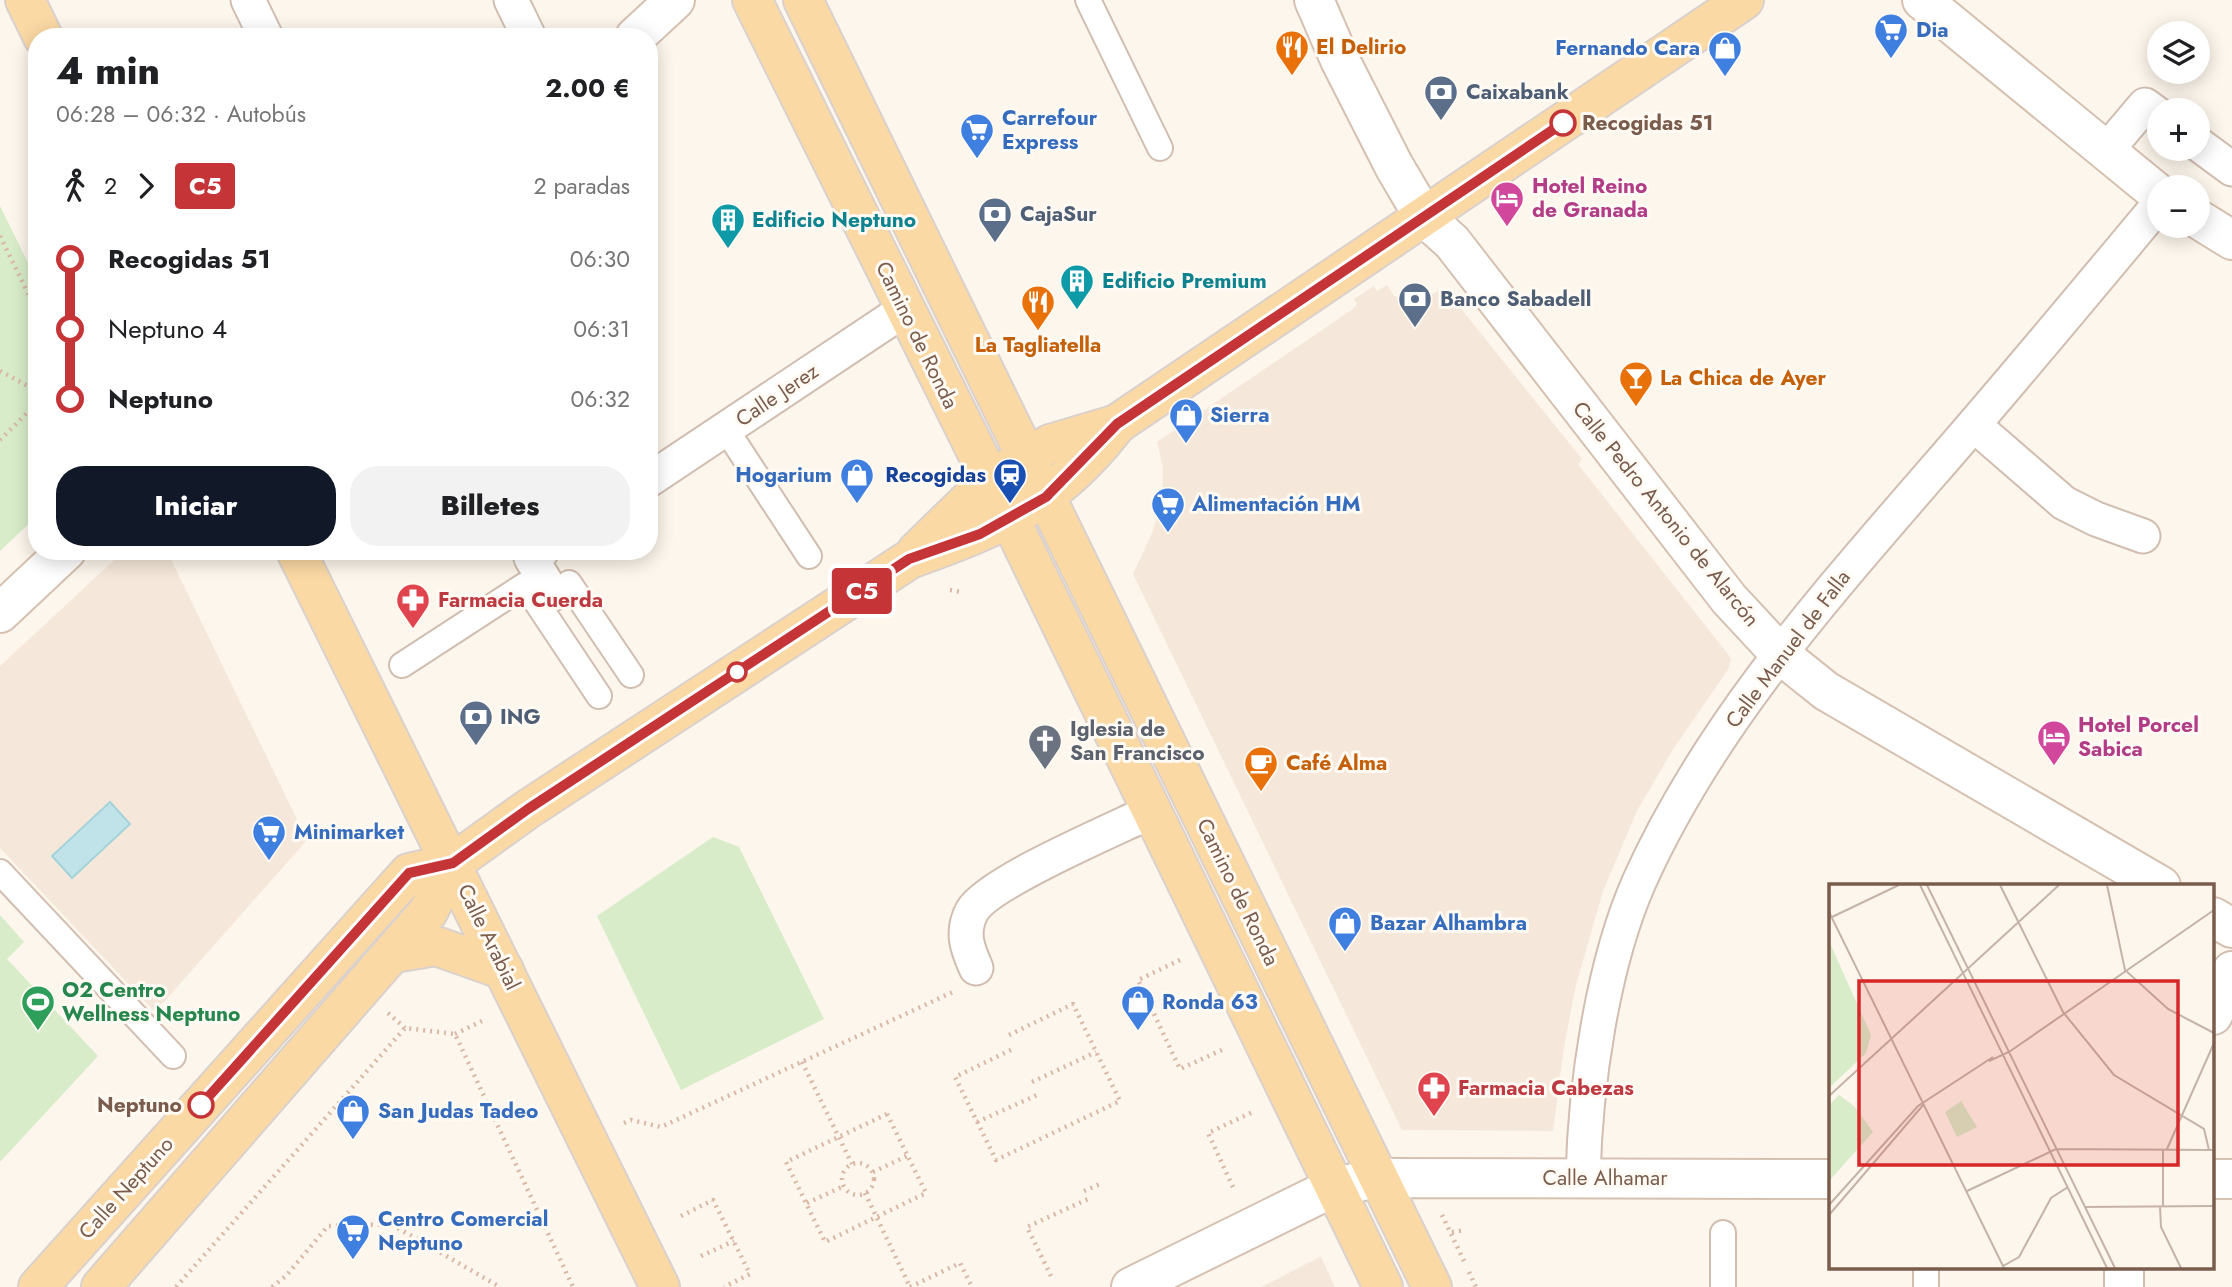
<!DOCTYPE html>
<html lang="es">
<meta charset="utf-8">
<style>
:root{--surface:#fff;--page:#f2f2f2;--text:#202124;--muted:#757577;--accent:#111827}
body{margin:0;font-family:Jost,sans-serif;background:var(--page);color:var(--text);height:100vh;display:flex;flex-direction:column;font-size:26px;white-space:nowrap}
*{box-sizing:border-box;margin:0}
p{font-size:23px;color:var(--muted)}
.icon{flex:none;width:38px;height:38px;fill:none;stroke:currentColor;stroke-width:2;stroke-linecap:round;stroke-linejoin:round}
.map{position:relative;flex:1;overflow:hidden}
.panel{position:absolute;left:28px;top:28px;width:630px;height:532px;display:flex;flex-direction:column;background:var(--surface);border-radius:28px;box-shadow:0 4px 18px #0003}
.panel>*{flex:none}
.badge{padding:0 14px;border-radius:5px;font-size:24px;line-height:46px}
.tools{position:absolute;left:2147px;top:21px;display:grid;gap:14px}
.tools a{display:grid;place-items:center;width:63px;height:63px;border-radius:50%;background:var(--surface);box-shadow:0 4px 18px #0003;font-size:35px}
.map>.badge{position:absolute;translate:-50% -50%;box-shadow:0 0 0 4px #fff}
.legs{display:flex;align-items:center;gap:10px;height:77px;padding:0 28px;font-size:23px}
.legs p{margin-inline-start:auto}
.head{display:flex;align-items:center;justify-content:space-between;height:119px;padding:0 28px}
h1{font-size:38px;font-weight:800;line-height:52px}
.cta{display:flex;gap:14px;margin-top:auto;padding:14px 28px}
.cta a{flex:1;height:80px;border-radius:28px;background:var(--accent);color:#fff;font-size:28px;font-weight:800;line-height:80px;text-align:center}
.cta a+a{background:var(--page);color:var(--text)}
ul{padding:0 28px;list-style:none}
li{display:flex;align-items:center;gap:24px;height:70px;font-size:26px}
li i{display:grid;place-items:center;width:10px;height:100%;margin:0 9px;background:currentColor}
li i::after{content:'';width:18px;height:18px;margin:-9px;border:5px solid;border-radius:50%;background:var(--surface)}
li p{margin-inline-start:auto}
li:first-child i{background:linear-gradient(#0000 50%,currentColor 0)}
li:last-child i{background:linear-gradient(currentColor 50%,#0000 0)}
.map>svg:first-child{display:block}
.residential{fill:#f5e8da}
.green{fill:#d8ecc9}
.water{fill:#bfe3e8;stroke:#a5d3da;stroke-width:2}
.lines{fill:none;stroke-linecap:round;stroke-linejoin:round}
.pedestrian-casing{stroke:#d1beb0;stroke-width:28}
.minor-casing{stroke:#d1beb0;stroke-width:37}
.tertiary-casing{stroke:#d1beb0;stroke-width:42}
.secondary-casing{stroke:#d6c0b0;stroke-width:42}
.primary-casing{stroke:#dad1cd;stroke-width:42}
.path{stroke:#d9b8a5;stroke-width:4.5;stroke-dasharray:2 5;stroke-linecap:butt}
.pedestrian{stroke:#fff;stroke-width:24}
.minor{stroke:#fff;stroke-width:33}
.tertiary{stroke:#fff;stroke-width:38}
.secondary{stroke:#fff;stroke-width:38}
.primary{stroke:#fbd9a5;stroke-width:38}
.line-1-casing{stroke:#fff;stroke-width:16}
.line-1{stroke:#c53437;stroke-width:10}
.stop-1-dot{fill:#fff;stroke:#c53437;stroke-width:3.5}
.labels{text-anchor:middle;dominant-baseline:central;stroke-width:6;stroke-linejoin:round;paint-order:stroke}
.shop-label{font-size:21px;font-weight:bold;fill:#366cbe;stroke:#fffaf3;text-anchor:start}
.food-label{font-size:21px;font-weight:bold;fill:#c56008;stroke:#fffaf3;text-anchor:start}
.service-label{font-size:21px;font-weight:bold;fill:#4e5e75;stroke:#fffaf3;text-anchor:start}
.stop-label{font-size:21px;font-weight:bold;fill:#7a5c4d;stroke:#fffaf3;text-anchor:start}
.hotel-label{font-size:21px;font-weight:bold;fill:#b23c85;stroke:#fffaf3;text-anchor:start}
.culture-label{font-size:21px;font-weight:bold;fill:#0d838f;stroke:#fffaf3;text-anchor:start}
.street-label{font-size:21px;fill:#7a5c4d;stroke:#fffaf3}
.transit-label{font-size:21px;font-weight:bold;fill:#164399;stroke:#fffaf3;text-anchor:end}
.health-label{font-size:21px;font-weight:bold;fill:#be3a42;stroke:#fffaf3;text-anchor:start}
.worship-label{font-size:21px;font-weight:bold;fill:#5b616d;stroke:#fffaf3;text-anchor:start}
.leisure-label{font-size:21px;font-weight:bold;fill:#27864d;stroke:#fffaf3;text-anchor:start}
.inset-road{fill:none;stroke:#c5b3a7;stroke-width:2}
.view{fill:#d62828;fill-opacity:0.15;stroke:#d62828;stroke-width:3.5}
.inset-edge{fill:none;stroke:#7a5c4d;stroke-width:3.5}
</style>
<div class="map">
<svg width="2232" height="1287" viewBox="0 0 2232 1287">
<rect width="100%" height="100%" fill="#fdf6ec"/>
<g class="residential">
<polygon points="1387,285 1394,296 1399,297 1412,291 1418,292 1424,299 1439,290 1445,298 1450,295 1582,459 1578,464 1585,473 1731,658 1729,668 1672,751 1637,811 1603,891 1576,985 1564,1047 1553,1131 1402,1130 1133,574 1153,531 1162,500 1163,468 1157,442 1353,309 1357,304 1354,299 1374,286 1377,291"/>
<polygon points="124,551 167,551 307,840 155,1012 0,848 0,666"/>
<polygon points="1321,1257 1335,1287 1261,1287 1320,1257"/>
</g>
<g class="green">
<polygon points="0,206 37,281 37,516 0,551"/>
<polygon points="713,837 739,847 824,1019 681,1090 597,916"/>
<polygon points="0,915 24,942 7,959 98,1056 0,1162"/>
</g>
<polygon class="water" points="110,802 130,824 72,878 52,856"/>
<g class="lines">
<g class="pedestrian-casing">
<g id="pedestrian">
<polyline points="1088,0 1160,148"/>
<polyline points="729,434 809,556"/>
<polyline points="569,583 631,675"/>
<polyline points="537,603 599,696"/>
<polyline points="402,665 525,585"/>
<polyline points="0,872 173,1056"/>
<polyline points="1723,1233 1723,1287"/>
<polyline points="1926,1268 1926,1287"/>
</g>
</g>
<g class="minor-casing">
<g id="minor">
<polyline points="248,0 266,37"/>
<polyline points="511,0 529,37"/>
<polyline points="2198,144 2232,169"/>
<polyline points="2106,151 2145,105 2160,116"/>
<polyline points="1974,425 2064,503 2096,519 2143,536"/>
<polyline points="649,480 904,310"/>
<polyline points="542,551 531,558 553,594"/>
<path d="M976,968C967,948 961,932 972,911C989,882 1115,829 1152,811"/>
<path d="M1583,1178C1585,1087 1602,966 1639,882C1708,728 1821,601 1930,475C2008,386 2084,294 2160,203"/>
</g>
</g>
<g class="tertiary-casing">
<g id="tertiary">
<polyline points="2213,1015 2232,971"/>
<polyline points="2124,1287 2124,1268"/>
</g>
</g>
<g class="secondary-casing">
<g id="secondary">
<polyline points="1314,0 1340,60 1394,166 1424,217 1452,242 1729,599 1781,655 1826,691 2161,886"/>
<polyline points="1922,0 2160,195"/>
<polyline points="635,37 675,0"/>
<polyline points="2198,219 2232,240"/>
<polyline points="0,613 66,551"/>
<polyline points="2213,917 2232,928"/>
<polyline points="2213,1179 2232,1179"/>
<polyline points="1131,1287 1334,1187 1378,1178 1831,1179"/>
</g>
</g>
<g class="primary-casing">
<g id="primary">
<polyline points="25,0 43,37"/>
<polyline points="752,0 1010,519 1383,1287"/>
<polyline points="803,0 1432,1287"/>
<polyline points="296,551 660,1287"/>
<polyline points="917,551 989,481 1027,456 1050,444 1117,424 1744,0"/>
<polyline points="394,953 436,946 504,970"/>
<path d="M38,1287L409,873L453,863L528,809L910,559C1000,527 1057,503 1117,424"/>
<polyline points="101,1287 428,912 453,863"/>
</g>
</g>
<g class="path">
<polyline points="0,236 37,312"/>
<polyline points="0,371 37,391"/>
<polyline points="0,440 37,403"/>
<polyline points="950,590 961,592"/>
<polyline points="1180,960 1138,980 1180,1069 1224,1049"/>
<polyline points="388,1013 405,1028"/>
<polyline points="455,1034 484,1020"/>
<polyline points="1009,1035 1073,1004 1120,1101 996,1160 955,1077 1015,1048"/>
<polyline points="802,1062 852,1164"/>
<polyline points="1032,1082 1096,1052"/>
<polygon points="887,1114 926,1193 825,1242 786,1162"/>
<polyline points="977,1122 1037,1095"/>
<polyline points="624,1123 631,1120 661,1127 953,992"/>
<circle cx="858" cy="1179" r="16"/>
<polyline points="873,1172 907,1156"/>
<polyline points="1233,1187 1208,1133 1255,1111"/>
<polyline points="1084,1191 1100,1184"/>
<polyline points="865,1193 910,1287"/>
<polyline points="807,1203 844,1186"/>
<polyline points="1442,1215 1464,1261"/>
<polyline points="681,1216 713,1200 750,1274 724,1287"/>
<polyline points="352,1225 352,1251"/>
<polyline points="1452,1232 1465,1230"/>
<polyline points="701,1256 734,1241"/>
<polyline points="1469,1272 1476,1287"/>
<polyline points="1051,1276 1027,1227 1088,1199"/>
<polyline points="176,1287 405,1028 455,1034 573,1287"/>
<polyline points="272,1287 286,1276 328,1226 391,1224 500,1287"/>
<polyline points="910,1287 960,1263 972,1287"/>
</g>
<use href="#pedestrian" class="pedestrian"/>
<use href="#minor" class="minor"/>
<use href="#tertiary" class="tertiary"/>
<use href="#secondary" class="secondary"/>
<use href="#primary" class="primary"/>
</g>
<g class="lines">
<g class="line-1-casing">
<polyline id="line-1" points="201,1105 409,873 453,863 528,809 909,559 980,534 1046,497 1117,424 1563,123"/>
</g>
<use href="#line-1" class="line-1"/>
</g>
<defs>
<g id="supermarket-pin" transform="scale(1.75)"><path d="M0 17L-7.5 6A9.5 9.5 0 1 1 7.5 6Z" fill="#3f7fe0" stroke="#fffaf3"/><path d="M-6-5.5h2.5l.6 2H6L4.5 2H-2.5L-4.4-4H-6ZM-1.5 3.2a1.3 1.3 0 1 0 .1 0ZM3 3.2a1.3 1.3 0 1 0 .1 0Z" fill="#fff"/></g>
<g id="restaurant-pin" transform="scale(1.75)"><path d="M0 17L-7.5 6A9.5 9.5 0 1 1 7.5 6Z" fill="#e8710a" stroke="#fffaf3"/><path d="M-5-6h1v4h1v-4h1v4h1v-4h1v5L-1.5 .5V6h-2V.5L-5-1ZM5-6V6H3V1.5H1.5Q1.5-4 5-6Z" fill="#fff"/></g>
<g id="shop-pin" transform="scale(1.75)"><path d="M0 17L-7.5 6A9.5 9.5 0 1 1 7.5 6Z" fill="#3f7fe0" stroke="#fffaf3"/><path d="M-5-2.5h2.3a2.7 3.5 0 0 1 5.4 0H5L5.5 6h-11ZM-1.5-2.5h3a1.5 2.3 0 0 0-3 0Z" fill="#fff"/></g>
<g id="bank-pin" transform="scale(1.75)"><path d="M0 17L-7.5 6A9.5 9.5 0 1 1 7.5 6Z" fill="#5c6f8a" stroke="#fffaf3"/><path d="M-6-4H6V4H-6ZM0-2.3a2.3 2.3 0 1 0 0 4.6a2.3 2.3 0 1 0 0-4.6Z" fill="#fff"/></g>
<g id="hotel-pin" transform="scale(1.75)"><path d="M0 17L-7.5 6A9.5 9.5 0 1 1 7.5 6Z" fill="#d1479c" stroke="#fffaf3"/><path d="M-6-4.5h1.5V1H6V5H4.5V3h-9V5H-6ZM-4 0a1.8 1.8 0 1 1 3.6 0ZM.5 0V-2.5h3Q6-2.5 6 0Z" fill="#fff"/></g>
<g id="building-pin" transform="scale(1.75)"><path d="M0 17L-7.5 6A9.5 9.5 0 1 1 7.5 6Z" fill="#0f9aa8" stroke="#fffaf3"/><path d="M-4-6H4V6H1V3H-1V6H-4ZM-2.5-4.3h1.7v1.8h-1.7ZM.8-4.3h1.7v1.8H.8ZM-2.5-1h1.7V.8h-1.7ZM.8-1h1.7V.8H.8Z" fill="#fff"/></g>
<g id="bar-pin" transform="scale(1.75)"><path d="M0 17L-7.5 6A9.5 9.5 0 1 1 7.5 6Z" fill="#e8710a" stroke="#fffaf3"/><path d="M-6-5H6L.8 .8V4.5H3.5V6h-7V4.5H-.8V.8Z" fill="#fff"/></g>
<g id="station-pin" transform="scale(1.75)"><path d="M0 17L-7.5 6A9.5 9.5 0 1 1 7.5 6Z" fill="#1a4fb4" stroke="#fffaf3"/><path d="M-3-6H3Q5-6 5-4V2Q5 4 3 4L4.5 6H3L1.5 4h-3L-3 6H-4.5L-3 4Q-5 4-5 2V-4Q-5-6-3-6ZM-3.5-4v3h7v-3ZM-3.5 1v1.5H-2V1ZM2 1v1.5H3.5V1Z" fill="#fff"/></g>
<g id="pharmacy-pin" transform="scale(1.75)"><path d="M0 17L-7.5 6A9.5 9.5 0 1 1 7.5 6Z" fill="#e0444e" stroke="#fffaf3"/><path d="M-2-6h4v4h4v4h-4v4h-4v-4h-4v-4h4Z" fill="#fff"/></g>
<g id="church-pin" transform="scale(1.75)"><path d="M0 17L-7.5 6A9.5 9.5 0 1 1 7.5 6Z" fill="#6b7280" stroke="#fffaf3"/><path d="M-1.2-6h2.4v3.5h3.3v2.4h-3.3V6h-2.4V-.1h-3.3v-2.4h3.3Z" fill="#fff"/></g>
<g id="cafe-pin" transform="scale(1.75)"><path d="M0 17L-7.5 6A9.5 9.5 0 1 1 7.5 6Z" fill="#e8710a" stroke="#fffaf3"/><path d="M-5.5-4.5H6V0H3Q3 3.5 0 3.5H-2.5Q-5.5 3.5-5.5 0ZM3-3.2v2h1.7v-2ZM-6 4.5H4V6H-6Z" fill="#fff"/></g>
<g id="stadium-pin" transform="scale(1.75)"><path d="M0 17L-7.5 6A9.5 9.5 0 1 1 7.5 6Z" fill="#2e9e5b" stroke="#fffaf3"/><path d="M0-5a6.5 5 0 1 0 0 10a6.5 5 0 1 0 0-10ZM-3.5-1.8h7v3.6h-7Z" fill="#fff"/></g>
</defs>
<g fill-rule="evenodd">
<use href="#supermarket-pin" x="1891" y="30"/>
<use href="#restaurant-pin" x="1292" y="47"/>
<use href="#shop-pin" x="1725" y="48"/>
<use href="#bank-pin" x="1441" y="92"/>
<use href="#supermarket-pin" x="977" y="130"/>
<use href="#hotel-pin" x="1507" y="198"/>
<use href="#bank-pin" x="995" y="214"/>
<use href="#building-pin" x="728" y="220"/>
<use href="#building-pin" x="1077" y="281"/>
<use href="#bank-pin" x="1415" y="299"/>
<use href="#restaurant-pin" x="1038" y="302"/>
<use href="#bar-pin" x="1636" y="378"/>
<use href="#shop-pin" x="1186" y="415"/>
<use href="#shop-pin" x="857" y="475"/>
<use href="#station-pin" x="1010" y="475"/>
<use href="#supermarket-pin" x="1168" y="504"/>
<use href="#pharmacy-pin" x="413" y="600"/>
<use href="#bank-pin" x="476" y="717"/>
<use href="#hotel-pin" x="2054" y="737"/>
<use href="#church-pin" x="1045" y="741"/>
<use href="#cafe-pin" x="1261" y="763"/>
<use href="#supermarket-pin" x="269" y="832"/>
<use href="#shop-pin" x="1345" y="923"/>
<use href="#stadium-pin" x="38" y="1002"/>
<use href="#shop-pin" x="1138" y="1002"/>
<use href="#pharmacy-pin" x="1434" y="1088"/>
<use href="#shop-pin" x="353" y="1111"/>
<use href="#supermarket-pin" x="353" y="1231"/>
</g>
<g class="stop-1-dot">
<circle cx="1563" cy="123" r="12"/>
<circle cx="737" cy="672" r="9"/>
<circle cx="201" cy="1105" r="12"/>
</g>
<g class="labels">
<g class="shop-label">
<text x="1916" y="30">Dia</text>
<text x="1700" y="48" text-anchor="end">Fernando Cara</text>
<text x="1002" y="118">Carrefour<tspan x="1002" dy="24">Express</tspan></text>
<text x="1210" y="415">Sierra</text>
<text x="832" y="475" text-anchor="end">Hogarium</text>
<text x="1192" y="504">Alimentación HM</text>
<text x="294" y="832">Minimarket</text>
<text x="1370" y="923">Bazar Alhambra</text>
<text x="1162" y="1002">Ronda 63</text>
<text x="378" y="1111">San Judas Tadeo</text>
<text x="378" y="1219">Centro Comercial<tspan x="378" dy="24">Neptuno</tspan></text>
</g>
<g class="food-label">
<text x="1316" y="47">El Delirio</text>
<text x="1038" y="345" text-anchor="middle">La Tagliatella</text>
<text x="1660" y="378">La Chica de Ayer</text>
<text x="1286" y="763">Café Alma</text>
</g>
<g class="service-label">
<text x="1466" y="92">Caixabank</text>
<text x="1020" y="214">CajaSur</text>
<text x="1440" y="299">Banco Sabadell</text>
<text x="500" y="717">ING</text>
</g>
<g class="stop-label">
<text x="1582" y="123">Recogidas 51</text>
<text x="182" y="1105" text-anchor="end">Neptuno</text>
</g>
<g class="hotel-label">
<text x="1532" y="186">Hotel Reino<tspan x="1532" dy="24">de Granada</tspan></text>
<text x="2078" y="725">Hotel Porcel<tspan x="2078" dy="24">Sabica</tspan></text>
</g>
<g class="culture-label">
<text x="752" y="220">Edificio Neptuno</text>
<text x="1102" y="281">Edificio Premium</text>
</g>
<g class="street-label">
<text transform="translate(917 335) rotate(64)">Camino de Ronda</text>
<text transform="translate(777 395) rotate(-34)">Calle Jerez</text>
<text transform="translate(1666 514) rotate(51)">Calle Pedro Antonio de Alarcón</text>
<text transform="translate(1788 649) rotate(-53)">Calle Manuel de Falla</text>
<text transform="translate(1238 892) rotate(64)">Camino de Ronda</text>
<text transform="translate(489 937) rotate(64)">Calle Arabial</text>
<text x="1605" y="1178">Calle Alhamar</text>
<text transform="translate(126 1188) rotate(-48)">Calle Neptuno</text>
</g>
<g class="transit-label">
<text x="986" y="475">Recogidas</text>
</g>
<g class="health-label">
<text x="438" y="600">Farmacia Cuerda</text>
<text x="1458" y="1088">Farmacia Cabezas</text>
</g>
<g class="worship-label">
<text x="1070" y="729">Iglesia de<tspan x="1070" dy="24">San Francisco</tspan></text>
</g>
<g class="leisure-label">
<text x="62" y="990">O2 Centro<tspan x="62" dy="24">Wellness Neptuno</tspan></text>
</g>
</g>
<g transform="translate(1829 884)">
<rect width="385" height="385" fill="#fdf6ec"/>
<path d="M0,57L42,151L37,169L0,204ZM10,211L25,222L44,248L0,297V221ZM132,217L148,243L128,253L116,228Z" fill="#d8ecc9"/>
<path class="inset-road" d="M91,1L278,384M98,1L286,384M171,1L234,128L285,191L375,245L380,266M278,1L296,86L339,125L385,149M0,28L175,384M3,33L70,1M160,177L180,168L385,26M0,212L230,1M338,265L385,159M138,307L227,265L384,266M0,321L89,222L164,173M334,322V265M255,323L385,322M331,323L332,343L352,384M0,331L95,220M174,382L190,373L222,314L239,303"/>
<path class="view" d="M30,97H349V281H30Z"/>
<rect width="385" height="385" class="inset-edge"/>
</g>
</svg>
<div class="tools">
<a><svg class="icon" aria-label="layers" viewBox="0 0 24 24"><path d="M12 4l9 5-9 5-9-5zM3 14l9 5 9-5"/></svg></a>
<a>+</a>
<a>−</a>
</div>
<b class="badge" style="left:862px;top:591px;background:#c53437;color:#fff">C5</b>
<section class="panel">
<div class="head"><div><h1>4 min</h1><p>06:28 – 06:32 · Autobús</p></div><b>2.00 €</b></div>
<div class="legs"><svg class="icon" aria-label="walk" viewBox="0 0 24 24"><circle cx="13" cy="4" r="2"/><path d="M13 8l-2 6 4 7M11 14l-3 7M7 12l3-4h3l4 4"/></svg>2<svg class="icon" aria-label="forward" viewBox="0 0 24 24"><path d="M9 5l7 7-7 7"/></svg><b class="badge" style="background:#c53437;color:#fff">C5</b><p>2 paradas</p></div>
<ul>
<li><i style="color:#c53437"></i><b>Recogidas 51</b><p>06:30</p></li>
<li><i style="color:#c53437"></i><span>Neptuno 4</span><p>06:31</p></li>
<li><i style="color:#c53437"></i><b>Neptuno</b><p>06:32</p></li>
</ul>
<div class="cta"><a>Iniciar</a><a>Billetes</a></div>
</section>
</div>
